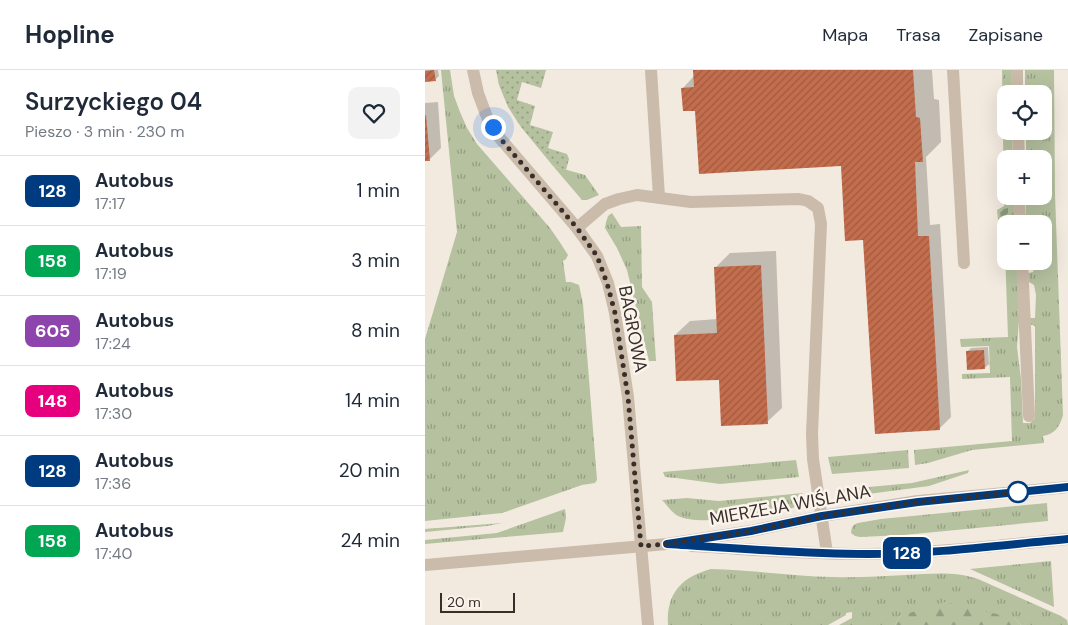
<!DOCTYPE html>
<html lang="pl">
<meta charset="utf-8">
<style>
:root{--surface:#fff;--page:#f2f2f3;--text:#1f2937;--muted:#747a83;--line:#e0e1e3}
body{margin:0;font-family:"DM Sans",sans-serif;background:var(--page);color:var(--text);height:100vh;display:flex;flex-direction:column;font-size:19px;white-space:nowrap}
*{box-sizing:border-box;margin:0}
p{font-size:16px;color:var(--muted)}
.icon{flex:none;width:28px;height:28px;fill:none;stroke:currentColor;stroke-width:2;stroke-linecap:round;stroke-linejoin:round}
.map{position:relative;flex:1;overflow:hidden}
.panel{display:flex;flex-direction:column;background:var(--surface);width:425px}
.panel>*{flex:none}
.badge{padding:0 10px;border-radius:8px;font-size:18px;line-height:32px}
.controls{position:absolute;left:572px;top:15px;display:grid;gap:10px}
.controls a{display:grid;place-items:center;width:55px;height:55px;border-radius:10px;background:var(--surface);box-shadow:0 5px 20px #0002;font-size:25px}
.scale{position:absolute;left:15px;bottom:12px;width:75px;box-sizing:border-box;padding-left:5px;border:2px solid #392f2a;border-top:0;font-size:14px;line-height:18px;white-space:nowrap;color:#392f2a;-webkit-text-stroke:4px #faf4ec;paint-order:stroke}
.you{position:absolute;width:25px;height:25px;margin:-12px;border:4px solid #fff;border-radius:50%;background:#1a73e8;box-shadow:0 0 0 8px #1a73e833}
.map>.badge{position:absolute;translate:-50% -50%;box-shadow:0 0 0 2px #fff}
.round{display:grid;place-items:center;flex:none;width:52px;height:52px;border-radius:10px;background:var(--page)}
.head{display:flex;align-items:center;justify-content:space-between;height:85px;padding:0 25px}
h1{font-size:24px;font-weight:600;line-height:38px}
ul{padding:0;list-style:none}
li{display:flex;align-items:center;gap:15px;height:70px;padding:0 25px;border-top:1px solid var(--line)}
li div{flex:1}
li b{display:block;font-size:19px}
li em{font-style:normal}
li .badge{min-width:55px;font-weight:700;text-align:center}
header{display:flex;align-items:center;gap:30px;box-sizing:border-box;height:70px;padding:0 25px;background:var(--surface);border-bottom:1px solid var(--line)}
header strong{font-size:24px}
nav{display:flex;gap:28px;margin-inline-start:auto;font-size:18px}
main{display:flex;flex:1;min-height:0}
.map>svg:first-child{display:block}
.grass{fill:url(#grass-tufts)}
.forest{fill:url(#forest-firs)}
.garden{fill:url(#garden-dots)}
.shadow{fill:#0003}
.building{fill:url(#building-hatch)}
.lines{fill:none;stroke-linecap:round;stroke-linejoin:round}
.lane{stroke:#cbbbab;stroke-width:12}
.street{stroke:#cbbbab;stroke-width:12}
.line-casing{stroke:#fff;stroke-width:11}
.line{stroke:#003b80;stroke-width:8}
.walk{stroke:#392f2a;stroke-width:5;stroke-dasharray:0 9}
.stop-dot{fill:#fff;stroke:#003b80;stroke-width:2.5}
.labels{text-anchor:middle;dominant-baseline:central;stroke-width:5;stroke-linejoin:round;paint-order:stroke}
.street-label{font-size:18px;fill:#392f2a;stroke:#faf4ec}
</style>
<header>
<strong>Hopline</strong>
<nav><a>Mapa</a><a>Trasa</a><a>Zapisane</a></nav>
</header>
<main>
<section class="panel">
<div class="head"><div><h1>Surzyckiego 04</h1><p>Pieszo · 3 min · 230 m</p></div><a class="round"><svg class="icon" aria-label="heart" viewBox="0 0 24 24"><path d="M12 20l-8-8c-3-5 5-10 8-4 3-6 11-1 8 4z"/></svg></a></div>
<ul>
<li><span class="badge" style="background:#003b80;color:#fff">128</span><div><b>Autobus</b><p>17:17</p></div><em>1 min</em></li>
<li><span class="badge" style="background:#00a651;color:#fff">158</span><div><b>Autobus</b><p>17:19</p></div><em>3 min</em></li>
<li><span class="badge" style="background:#8e44ad;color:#fff">605</span><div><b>Autobus</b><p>17:24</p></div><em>8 min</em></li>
<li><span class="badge" style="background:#e6007e;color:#fff">148</span><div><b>Autobus</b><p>17:30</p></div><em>14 min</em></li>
<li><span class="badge" style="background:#003b80;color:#fff">128</span><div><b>Autobus</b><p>17:36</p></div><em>20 min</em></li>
<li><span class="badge" style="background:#00a651;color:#fff">158</span><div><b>Autobus</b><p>17:40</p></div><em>24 min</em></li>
</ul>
</section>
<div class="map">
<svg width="643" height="555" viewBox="0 0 643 555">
<defs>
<pattern id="grass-tufts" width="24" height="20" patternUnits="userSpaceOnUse" patternTransform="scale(1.25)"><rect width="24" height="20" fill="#b5c19f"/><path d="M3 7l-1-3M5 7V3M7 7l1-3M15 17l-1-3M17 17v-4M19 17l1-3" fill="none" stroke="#949d82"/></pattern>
<pattern id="forest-firs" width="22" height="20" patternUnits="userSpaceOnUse" patternTransform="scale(1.25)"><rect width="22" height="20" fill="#b5c19f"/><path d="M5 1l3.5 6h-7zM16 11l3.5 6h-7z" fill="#949d82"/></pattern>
<pattern id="garden-dots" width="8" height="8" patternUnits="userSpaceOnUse" patternTransform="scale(1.25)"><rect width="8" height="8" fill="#b5c19f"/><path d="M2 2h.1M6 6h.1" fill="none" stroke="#949d82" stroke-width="1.8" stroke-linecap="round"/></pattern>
<pattern id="building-hatch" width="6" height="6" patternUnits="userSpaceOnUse" patternTransform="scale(1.25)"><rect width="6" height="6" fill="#c36d4d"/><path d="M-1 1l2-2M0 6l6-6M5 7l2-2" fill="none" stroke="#9f5a40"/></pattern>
</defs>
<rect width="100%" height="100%" fill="#f2eadf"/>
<g class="grass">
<polygon points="16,0 25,0 29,26 35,42 42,58 52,74 125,158 134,171 143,185 141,189 138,191 141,212 146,212 154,215 158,234 172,410 170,413 157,415 77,443 0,451 0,269 32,162"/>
<path d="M577,0H587L588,24H581V61H587L588,89H581V126H590L591,154H581V191H592L594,250L592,277L596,309L598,353H605L610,348V256L604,254L605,248H610L611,225L609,215L604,212L603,203L608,202L610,196L609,191H619V154H601V126H619V89H601V61H619V24H600V0H629L630,124L638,345C635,356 630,364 618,366L619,373L547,380L503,393L490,395L489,380L587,371L585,307L537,309V304L565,303L564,276L536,277L535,269L583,267L579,153L573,150L572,140L579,136Z"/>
<polygon points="128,96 160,105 174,125 162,130 157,130"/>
<polygon points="187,143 196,157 216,156 217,217 227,232 231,291 224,291 202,200 192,178 180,158 181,152 183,146"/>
<polygon points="483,380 484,398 407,404 403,387"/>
<polygon points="371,390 374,407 295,414 251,408 240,407 238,402"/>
<polygon points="544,400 543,403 504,416 420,427 412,423 411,420 487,413"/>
<path d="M378,423C378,428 376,433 372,436C365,440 356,440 349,441C326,446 274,456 253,446C247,443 242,435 237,430L262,428L294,431Z"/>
<path d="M622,433L623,451L479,465L435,467L430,466L426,463C427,457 427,455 433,453L456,449Z"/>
<polygon points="140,439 141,448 138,462 0,474 0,470 72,463"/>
<polygon points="77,453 62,456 0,462 0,459"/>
<polygon points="626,491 629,537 545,499"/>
<path d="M286,499C327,500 367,506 408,507C433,508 457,506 481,505C507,504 528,501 553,509L636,546L642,550L643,555H596L589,548L475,546L470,555H414L427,548V542L421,543V545L403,555H243C241,523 257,507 286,499Z"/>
</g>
<polygon class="forest" points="519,532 589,548 596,555 470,555 475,546"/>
<polygon class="garden" points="71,0 121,0 116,18 97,12 92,30 110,36 105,55 128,62 123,78 142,84 144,89 141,100 128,96 96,57 83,37 74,15"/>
<g class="shadow">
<polygon points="0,0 13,0 14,6 10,10 0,11"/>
<polygon points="269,0 507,0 509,29 514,30 516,72 501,87 505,155 515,154 526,347 514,359 439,169 417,96 272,39 258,18 269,6"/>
<polygon points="13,32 16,78 4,90 0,90 0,33"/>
<polygon points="583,138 583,143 579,147 576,147 575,143 579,139"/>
<polygon points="351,181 357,338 342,352 250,265 265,251 293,249 290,198 305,183"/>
<polygon points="563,277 564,294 560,298 542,282 546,278"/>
</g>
<g class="building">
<polygon points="9,0 11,11 0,12 0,1"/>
<polygon points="268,0 488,0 491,47 495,48 498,92 490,92 493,166 504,166 515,360 450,364 438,170 420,171 416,96 274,104 270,41 258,41 256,18 269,17"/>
<polygon points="1,45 5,91 0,91 0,46"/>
<polygon points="336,195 343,354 296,356 294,310 251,311 249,265 292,263 289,197"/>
<polygon points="559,280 560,299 542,300 541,281"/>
</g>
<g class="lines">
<g class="lane">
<polyline points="226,0 234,127"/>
<polyline points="528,0 539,193"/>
<polyline points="592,0 592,24"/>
<polyline points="593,61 594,89"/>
<polyline points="594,126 595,154"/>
<polyline points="152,158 180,134 194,129 212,125 266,132 374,129 383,131 393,138 396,154 387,364 388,389 402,483"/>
<polyline points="597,191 604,346"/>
</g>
<g class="street">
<polyline points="48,0 53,23 62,47 74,67 152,158 172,186 183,213 190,243 203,327 223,555"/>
<path d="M267,476C326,479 386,485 446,484C512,483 577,475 643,469"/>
<polyline points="0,495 242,474 326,461 397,446 493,431 643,417"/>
</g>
</g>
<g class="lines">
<g class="line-casing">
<path id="line" d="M643,417L493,432L397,446L326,461L242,474C309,478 376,484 443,484C510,484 576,475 643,469"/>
</g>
<use href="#line" class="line"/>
<polyline class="walk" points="68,57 74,67 152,158 172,186 182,213 190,243 203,327 216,476 242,474 326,461 397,446 493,432 596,422 593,422"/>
</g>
<circle class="stop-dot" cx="593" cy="422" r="10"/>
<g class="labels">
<g class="street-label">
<text transform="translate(208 259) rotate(79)">BAGROWA</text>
<text transform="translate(365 435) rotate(-10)">MIERZEJA WIŚLANA</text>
</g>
</g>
</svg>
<div class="controls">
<a><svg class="icon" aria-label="locate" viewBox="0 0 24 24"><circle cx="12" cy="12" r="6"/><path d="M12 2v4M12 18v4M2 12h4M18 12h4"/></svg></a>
<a>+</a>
<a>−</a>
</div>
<div class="scale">20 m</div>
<div class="you" style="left:68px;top:57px"></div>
<b class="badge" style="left:482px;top:483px;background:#003b80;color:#fff">128</b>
</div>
</main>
